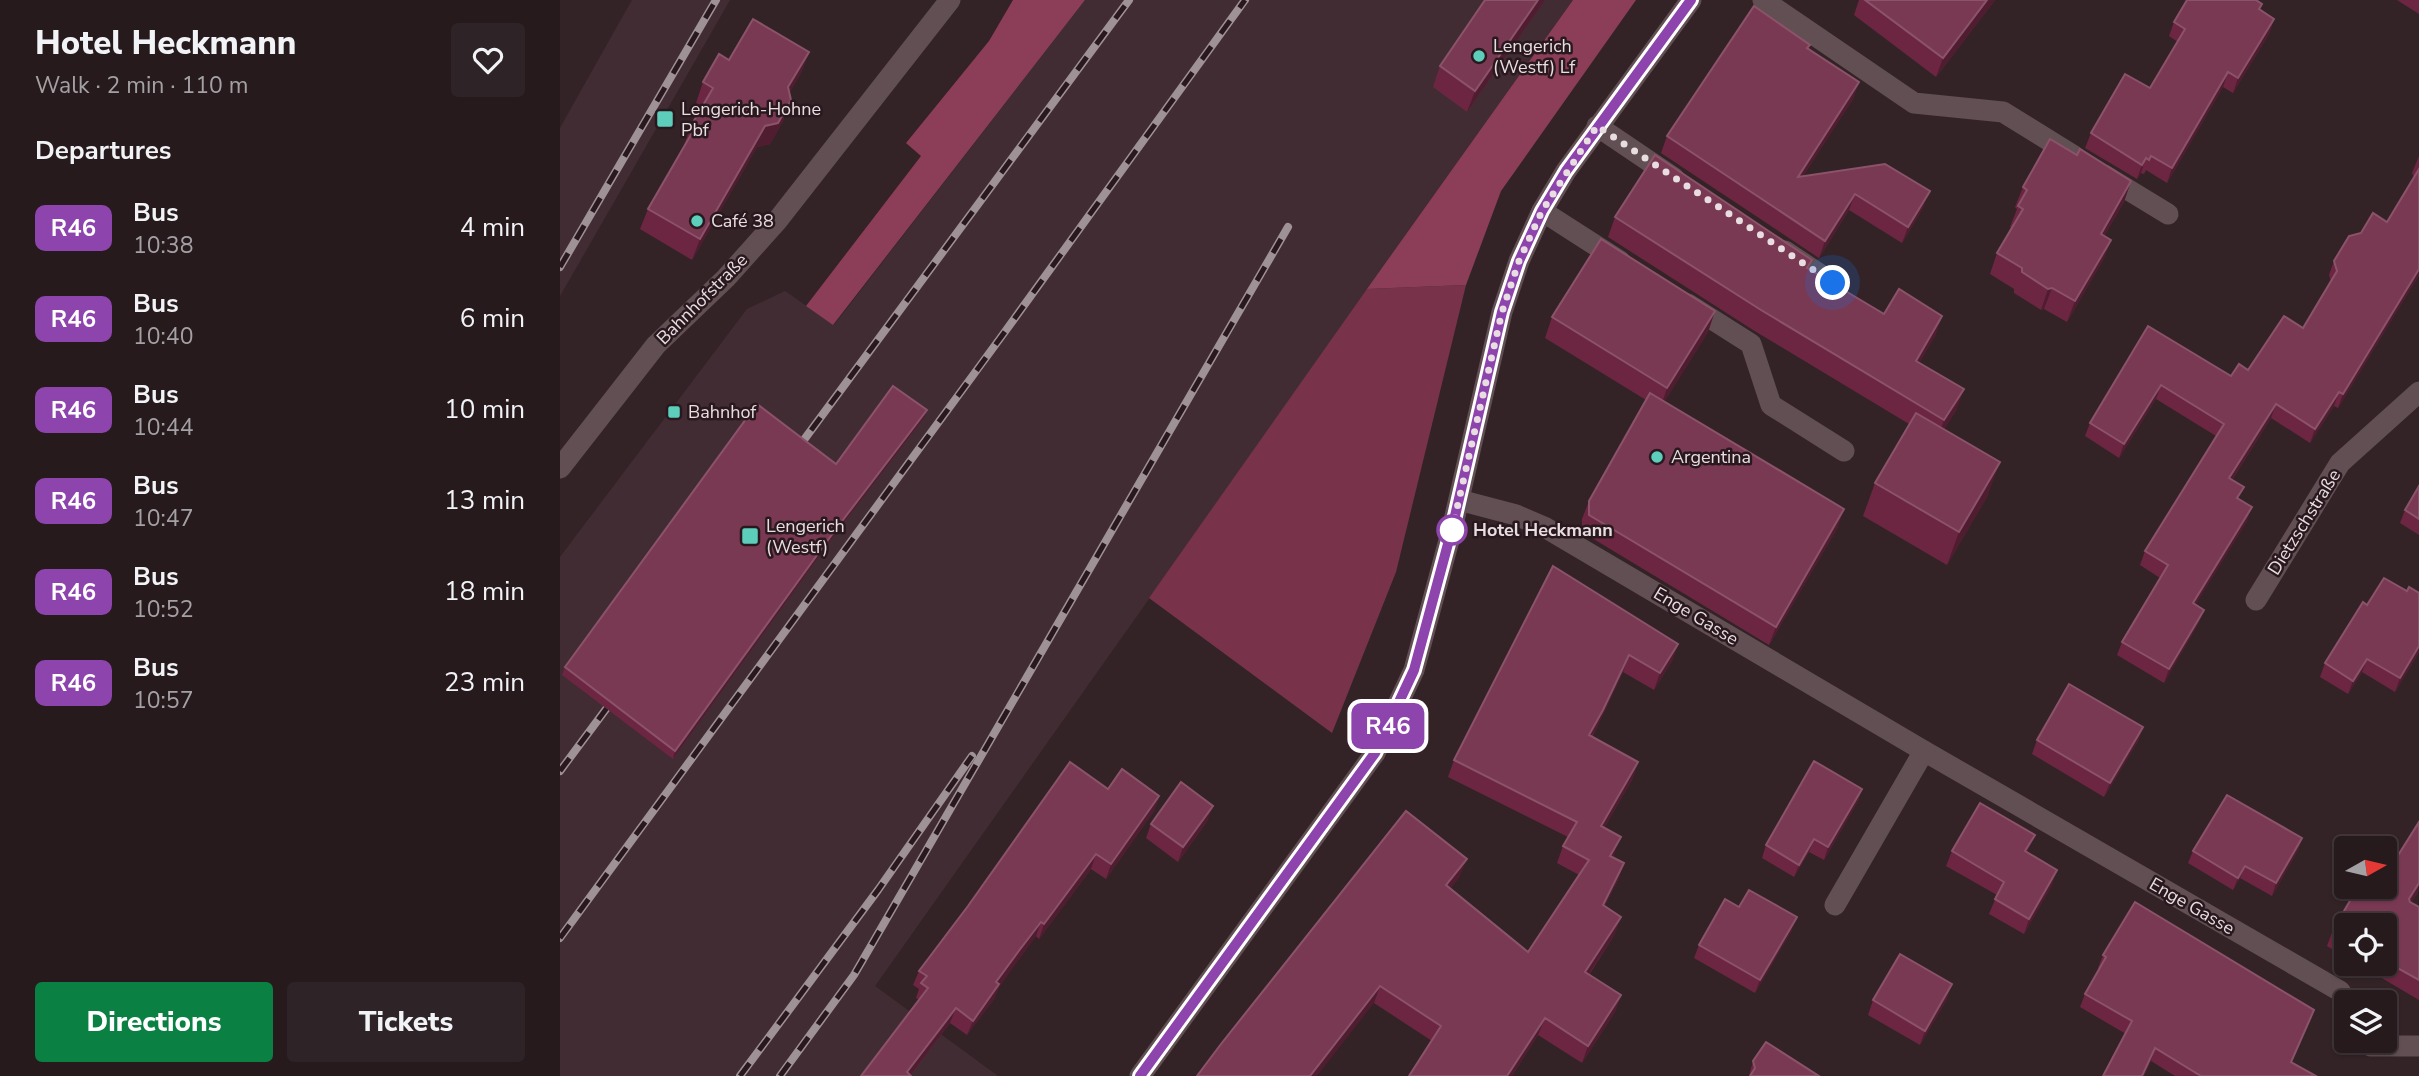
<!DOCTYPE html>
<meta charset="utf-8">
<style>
:root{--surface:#261a1d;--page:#2e2326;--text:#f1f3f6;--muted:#a4a1a4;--line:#42383b;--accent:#0b8043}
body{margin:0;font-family:"Nunito Sans",sans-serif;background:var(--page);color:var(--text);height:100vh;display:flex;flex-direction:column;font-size:26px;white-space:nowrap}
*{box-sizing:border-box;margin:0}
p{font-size:23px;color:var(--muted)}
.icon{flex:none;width:38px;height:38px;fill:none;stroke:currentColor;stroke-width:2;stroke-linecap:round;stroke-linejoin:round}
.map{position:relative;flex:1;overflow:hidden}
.details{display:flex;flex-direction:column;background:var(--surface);width:560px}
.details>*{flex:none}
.badge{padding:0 14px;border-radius:10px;font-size:24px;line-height:46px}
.needle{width:46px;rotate:82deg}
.buttons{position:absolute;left:1774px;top:836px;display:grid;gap:14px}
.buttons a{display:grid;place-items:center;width:63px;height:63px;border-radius:7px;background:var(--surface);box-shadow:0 2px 5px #0004,0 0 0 2px var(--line);font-size:35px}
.you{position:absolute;width:35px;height:35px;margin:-18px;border:5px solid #fff;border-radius:50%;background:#1a73e8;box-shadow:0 0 0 10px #1a73e833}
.map>.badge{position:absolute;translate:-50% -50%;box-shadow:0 0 0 4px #fff}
h2{padding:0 35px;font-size:26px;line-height:63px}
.round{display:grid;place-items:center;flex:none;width:74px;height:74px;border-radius:7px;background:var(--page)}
.summary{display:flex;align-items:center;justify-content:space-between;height:119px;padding:0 35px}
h1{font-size:33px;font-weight:800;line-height:52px}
.button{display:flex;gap:14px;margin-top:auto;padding:14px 35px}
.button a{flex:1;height:80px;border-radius:7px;background:var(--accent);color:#fff;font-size:28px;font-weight:800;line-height:80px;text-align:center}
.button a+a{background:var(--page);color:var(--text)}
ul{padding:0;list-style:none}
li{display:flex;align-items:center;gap:21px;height:91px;padding:0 35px}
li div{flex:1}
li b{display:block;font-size:26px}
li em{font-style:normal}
li .badge{min-width:77px;font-weight:700;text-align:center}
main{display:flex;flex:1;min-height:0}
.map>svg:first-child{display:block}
.built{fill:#422c33}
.green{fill:#78334b}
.forest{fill:#8c3d58}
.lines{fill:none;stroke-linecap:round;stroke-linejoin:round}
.minor{stroke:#614f53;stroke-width:21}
.rail-casing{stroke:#9f9296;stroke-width:8}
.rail{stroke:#29191e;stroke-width:5;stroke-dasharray:16;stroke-linecap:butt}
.wall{fill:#6c2642}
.shaded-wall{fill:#501c30}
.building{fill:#7a3953;stroke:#8b5369;stroke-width:2}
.line-casing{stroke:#fff;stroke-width:16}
.line{stroke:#8e44ad;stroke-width:10}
.walk{stroke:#e8dde0;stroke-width:7;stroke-dasharray:0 12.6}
.poi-dot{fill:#5ccebb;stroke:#29191e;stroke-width:2.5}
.stop-dot{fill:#fff;stroke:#8e44ad;stroke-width:3.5}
.labels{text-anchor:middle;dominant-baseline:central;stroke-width:5;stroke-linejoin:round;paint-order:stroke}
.poi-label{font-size:18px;fill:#e8dde0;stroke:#29191e;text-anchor:start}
.street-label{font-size:18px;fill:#e8dde0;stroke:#29191e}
.stop-label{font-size:18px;font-weight:bold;fill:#e8dde0;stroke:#29191e;text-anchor:start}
</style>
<main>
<section class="details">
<div class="summary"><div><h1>Hotel Heckmann</h1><p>Walk · 2 min · 110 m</p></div><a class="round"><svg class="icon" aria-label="heart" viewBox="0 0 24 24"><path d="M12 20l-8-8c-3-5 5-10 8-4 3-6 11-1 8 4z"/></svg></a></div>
<h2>Departures</h2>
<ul>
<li><span class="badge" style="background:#8e44ad;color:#fff">R46</span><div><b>Bus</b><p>10:38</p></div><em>4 min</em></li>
<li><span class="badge" style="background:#8e44ad;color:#fff">R46</span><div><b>Bus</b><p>10:40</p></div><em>6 min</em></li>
<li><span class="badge" style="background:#8e44ad;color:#fff">R46</span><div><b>Bus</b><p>10:44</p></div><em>10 min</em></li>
<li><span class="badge" style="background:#8e44ad;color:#fff">R46</span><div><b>Bus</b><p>10:47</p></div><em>13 min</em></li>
<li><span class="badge" style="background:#8e44ad;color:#fff">R46</span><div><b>Bus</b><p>10:52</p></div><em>18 min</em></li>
<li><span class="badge" style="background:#8e44ad;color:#fff">R46</span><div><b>Bus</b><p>10:57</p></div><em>23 min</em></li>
</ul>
<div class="button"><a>Directions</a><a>Tickets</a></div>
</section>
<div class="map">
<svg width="1859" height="1076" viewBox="0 0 1859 1076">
<rect width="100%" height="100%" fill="#332327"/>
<g class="built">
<polygon points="72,0 170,0 0,296 0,128"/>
<polygon points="525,0 1013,0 315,986 438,1076 0,1076 0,557 187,309 225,291 274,325"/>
</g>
<polygon class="green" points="906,285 836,572 772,733 589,598 807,289"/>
<g class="forest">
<polygon points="453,0 525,0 273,325 246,306 361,156 346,143 429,41"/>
<polygon points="1013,0 1076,0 941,191 906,285 807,289"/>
</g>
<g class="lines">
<g class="minor">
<polyline points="1203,0 1354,103 1443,112 1514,156"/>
<polyline points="1037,126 1114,178"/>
<polyline points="1544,175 1608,214"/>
<polyline points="982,211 1060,261"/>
<polyline points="1225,251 1273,283"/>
<polyline points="1128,304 1191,344 1211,405 1284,451"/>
<polyline points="0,468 96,345 166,278 217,221 390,0"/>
<polyline points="899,500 956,515 986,528 1364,751 1780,991 1787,1003"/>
<polyline points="1696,600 1780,463 1859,392"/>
<polyline points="1275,905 1364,751"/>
<polyline points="1808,1041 1811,1046 1859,1046"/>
<polyline points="580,1076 815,753 854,670 892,529 942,312 959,261 982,211 1006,171 1131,0"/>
</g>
<g class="rail-casing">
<g id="rail">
<polyline points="0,267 156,0"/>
<polyline points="232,456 569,0"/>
<polyline points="0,771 58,693"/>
<polyline points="0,938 444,333 685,0"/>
<polyline points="180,1076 318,890 412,756"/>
<polyline points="220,1076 294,975 728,227"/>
</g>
</g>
<use href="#rail" class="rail"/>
</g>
<g class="wall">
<polygon points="925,0 985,0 907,112 873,87 880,66"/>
<polygon points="1299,0 1435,0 1376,77 1294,15"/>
<polygon points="1837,0 1859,0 1859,14"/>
<polygon points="1700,10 1714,19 1709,34 1673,93 1663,87 1607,183 1586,170 1584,174 1581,173 1577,179 1525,148 1531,133 1590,88 1618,42 1609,36 1614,22"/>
<polygon points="1250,45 1248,49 1299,82 1293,99 1243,176 1363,208 1342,243 1289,210 1259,258 1101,153 1107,136"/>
<polygon points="249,52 241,73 229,93 223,121 210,144 197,147 132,260 80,229 88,209 124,145 132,124 142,107 136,103 143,82 169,60"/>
<polygon points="1517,155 1571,181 1564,202 1544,236 1551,240 1543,260 1507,322 1484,309 1481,310 1454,293 1454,289 1430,274 1437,253 1452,228 1450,227 1457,209 1455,207 1463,187"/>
<polygon points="1859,156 1859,275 1778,408 1774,406 1750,443 1711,418 1672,480 1687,521 1635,605 1644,610 1638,624 1604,683 1557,655 1562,642 1600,578 1580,565 1585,551 1656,436 1596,399 1559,458 1525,436 1530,423 1588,326 1671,376 1688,370 1743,328 1771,281 1769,275 1774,261 1801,233 1827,222 1854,177 1852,173"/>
<polygon points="1055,217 1249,269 1324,314 1382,316 1375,336 1359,363 1397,409 1384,429 1428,495 1387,565 1303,516 1315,483 1349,424 1193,330 1048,237"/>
<polygon points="1155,311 1148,332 1104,402 1278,527 1209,645 1022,532 1022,519 1029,501 1086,400 985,338 992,317"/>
<polygon points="364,418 273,537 113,759 2,675 5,667 276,464"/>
<polygon points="1859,486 1859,535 1840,523 1845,510"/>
<polygon points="993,566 1118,644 1112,661 1094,690 1063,672 1037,727 1032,737 1078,762 1072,780 1044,828 1054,855 1053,857 1064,863 1058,880 1044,907 1055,934 1029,975 1061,995 1055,1012 1022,1063 978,1035 952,1076 849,1076 872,1041 814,1003 637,1076 900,876 890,889 968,952 1019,875 997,863 1003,846 1008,837 888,777 894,760"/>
<polygon points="1847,591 1859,593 1859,652 1835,692 1802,672 1788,694 1760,677 1765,663 1807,605"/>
<polygon points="1583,727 1578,741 1544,797 1472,754 1477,740"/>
<polygon points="548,789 599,796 594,811 546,879 531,869 479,939 476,936 453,967 439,987 434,999 407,1035 390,1023 351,1075 301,1076 359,1000 356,998 359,989 353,985 359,971 408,906"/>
<polygon points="1302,789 1298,801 1264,860 1249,852 1234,877 1202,858 1206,845"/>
<polygon points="648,820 618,862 586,838 591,824"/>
<polygon points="1859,822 1859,890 1851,903 1859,907 1859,1000 1798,964 1825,964 1825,926 1787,926 1787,958 1767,946 1773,930 1825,887"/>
<polygon points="1475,835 1467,853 1492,885 1464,934 1429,914 1437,895 1386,866 1392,851"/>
<polygon points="1742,838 1738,850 1712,896 1680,878 1673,890 1628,863 1633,851"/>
<polygon points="1179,907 1232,930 1195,993 1134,958 1139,945"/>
<polygon points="1543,955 1749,1023 1732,1062 1756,1076 1615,1076 1591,1061 1584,1076 1543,1076 1566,1034 1520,1007 1525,994 1539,969 1538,968"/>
<polygon points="1387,999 1360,1045 1308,1015 1313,1000"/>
<polygon points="1193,1061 1259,1076 1189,1076"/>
</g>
<g class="shaded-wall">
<polygon points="978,0 985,0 907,112 915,91"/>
<polygon points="1427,0 1435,0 1376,77 1383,58"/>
<polygon points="1714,19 1709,34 1673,93 1678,78"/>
<polygon points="249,52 241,73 220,108 228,87"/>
<polygon points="1668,72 1663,87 1607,183 1612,168"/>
<polygon points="1299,82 1293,99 1232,193 1238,177"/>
<polygon points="231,100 223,121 210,144 197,147 132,260 140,239 205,126"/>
<polygon points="1586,158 1581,173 1577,179 1582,165"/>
<polygon points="1571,181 1564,202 1533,254 1541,234"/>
<polygon points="1370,191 1363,208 1342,243 1348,227"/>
<polygon points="1295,194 1289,210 1259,258 1265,241"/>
<polygon points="1551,240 1543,260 1507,322 1515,301"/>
<polygon points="1859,269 1859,275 1778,408 1783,394"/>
<polygon points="1492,288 1484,309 1481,310 1488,289"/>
<polygon points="1155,311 1148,332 1100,409 1107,388"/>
<polygon points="1382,316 1375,336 1349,381 1356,361"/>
<polygon points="1601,385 1596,399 1559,458 1564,444"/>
<polygon points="1404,389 1397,409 1377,440 1384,420"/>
<polygon points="1779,392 1774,406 1750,443 1755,429"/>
<polygon points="1716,404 1711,418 1664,492 1669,478"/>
<polygon points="367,410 364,418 273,537 113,759 115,751 276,529"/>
<polygon points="1440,462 1428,495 1387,565 1399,532"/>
<polygon points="1692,507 1687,521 1628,617 1633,603"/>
<polygon points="1284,509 1278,527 1209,645 1216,627"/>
<polygon points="1644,610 1638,624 1604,683 1609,669"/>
<polygon points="1118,644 1112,661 1094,690 1100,673"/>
<polygon points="1859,646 1859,652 1835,692 1840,678"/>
<polygon points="1069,655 1063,672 1037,727 1022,752 1029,735"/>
<polygon points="1807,659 1802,672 1788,694 1793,681"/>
<polygon points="1583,727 1578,741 1544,797 1550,783"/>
<polygon points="1078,762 1072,780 1035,843 1041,826"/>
<polygon points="1302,789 1298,801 1264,860 1268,847"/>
<polygon points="599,796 594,811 546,879 551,864"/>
<polygon points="653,806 648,820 618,862 623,847"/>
<polygon points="1475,835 1469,849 1459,866 1465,851"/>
<polygon points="1061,837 1054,855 1043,873 1050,856"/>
<polygon points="1742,838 1738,850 1712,896 1716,883"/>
<polygon points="1254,839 1249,852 1234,877 1239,865"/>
<polygon points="536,854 531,869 479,939 484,924"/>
<polygon points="907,859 900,876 880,902 886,885"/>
<polygon points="1064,863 1058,880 1036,922 1043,905"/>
<polygon points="1685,866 1680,878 1673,890 1678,878"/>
<polygon points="1497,870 1492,885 1464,934 1469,919"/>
<polygon points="1859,883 1859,890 1843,915 1849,899"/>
<polygon points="1061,917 1055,934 1019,989 1025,972"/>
<polygon points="1237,917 1232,930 1195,993 1200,980"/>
<polygon points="481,922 476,936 439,987 434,999 407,1035 413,1021 436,982"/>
<polygon points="1392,984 1387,999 1360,1045 1365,1031"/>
<polygon points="820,986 814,1003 757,1076 750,1076"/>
<polygon points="1061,995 1055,1012 1022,1063 1028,1046"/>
<polygon points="396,1008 390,1023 350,1076 347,1072"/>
<polygon points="1754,1010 1749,1023 1726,1075 1731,1062"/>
<polygon points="985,1018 978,1035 952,1076 947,1076"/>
<polygon points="1595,1048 1591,1061 1584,1076 1582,1076"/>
</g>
<g class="building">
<polygon points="925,0 978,0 915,91 880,66"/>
<polygon points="1305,0 1427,0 1383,58"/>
<polygon points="1627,0 1696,0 1702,4 1699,9 1714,19 1678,78 1668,72 1612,168 1591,156 1589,160 1586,158 1582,165 1531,133 1565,74 1590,88 1625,29 1614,22"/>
<polygon points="1194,6 1250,45 1247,48 1299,82 1238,177 1325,164 1370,191 1348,227 1295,194 1265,241 1107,136"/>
<polygon points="193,19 249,52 228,87 231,100 218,123 205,126 140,239 88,209 136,126 132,124 153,88 143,82 159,54 169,60"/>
<polygon points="1490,139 1517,155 1520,149 1571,181 1541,234 1551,240 1515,301 1492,288 1488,289 1462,272 1462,268 1437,253 1463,209 1458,206 1467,190 1463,187"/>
<polygon points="1095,155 1252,260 1247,268 1324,314 1339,289 1382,316 1356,361 1404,389 1384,420 1201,310 1055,217"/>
<polygon points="1859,169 1859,269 1783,394 1779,392 1755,429 1716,404 1669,478 1684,487 1677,498 1692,507 1633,603 1644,610 1609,669 1562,642 1608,565 1585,551 1664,424 1601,385 1564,444 1530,423 1588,326 1671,376 1679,364 1688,370 1724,316 1743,328 1777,271 1774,261 1789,236 1801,233 1813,213 1827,222"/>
<polygon points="1041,239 1155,311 1107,388 992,317"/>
<polygon points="333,386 367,410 276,529 115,751 5,667 197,404 276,464"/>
<polygon points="1090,393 1284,509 1216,627 1029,515 1029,501"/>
<polygon points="1356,413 1440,462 1399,532 1315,483"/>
<polygon points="1859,486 1859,519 1845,510"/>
<polygon points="993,566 1118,644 1100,673 1069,655 1043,710 1029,735 1078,762 1041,826 1061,837 1050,856 1064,863 1043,905 1061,917 1025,972 1061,995 1028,1046 985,1018 947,1076 849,1076 881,1026 820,986 750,1076 637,1076 661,1044 846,811 907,859 886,885 968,952 1029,860 1003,846 1017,822 894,760"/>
<polygon points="1824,578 1847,591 1849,587 1859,593 1859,646 1840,678 1807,659 1793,681 1765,663 1803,602 1807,605"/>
<polygon points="1509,684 1583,727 1550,783 1477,740"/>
<polygon points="1254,761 1302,789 1268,847 1254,839 1239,865 1206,845"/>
<polygon points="510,762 548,789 562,769 599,796 551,864 536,854 484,924 481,922 458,952 436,982 439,984 413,1021 396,1008 347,1072 351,1076 301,1076 368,988 361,983 367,976 359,971 408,906"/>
<polygon points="621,782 653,806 623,847 591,824"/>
<polygon points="1667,795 1742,838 1716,883 1685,866 1678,878 1633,851"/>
<polygon points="1420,803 1475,835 1465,851 1497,870 1469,919 1435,899 1444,882 1392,851"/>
<polygon points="1859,822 1859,883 1849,899 1850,902 1859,907 1859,980 1825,961 1825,926 1787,926 1787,938 1773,930 1798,887 1825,887 1825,876"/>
<polygon points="1189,890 1237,917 1200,980 1139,945 1165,899 1179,907"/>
<polygon points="1575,902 1754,1010 1731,1062 1756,1076 1641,1076 1595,1048 1582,1076 1543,1076 1572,1021 1525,994 1546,957 1543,955"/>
<polygon points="1340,954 1392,984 1365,1031 1313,1000"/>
<polygon points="1206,1042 1259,1076 1190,1076 1195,1068 1193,1061"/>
</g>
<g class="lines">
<g class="line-casing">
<polyline id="line" points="580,1076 815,753 854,670 892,529 942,312 959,261 982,211 1006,171 1131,0"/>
</g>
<use href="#line" class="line"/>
<polyline class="walk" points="892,530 942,312 959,261 982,211 1037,126 1273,283"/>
</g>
<g class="poi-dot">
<circle cx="919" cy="56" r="7"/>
<rect x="96" y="110" width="18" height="18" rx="3.5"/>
<circle cx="137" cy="221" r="7"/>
<rect x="107" y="405" width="14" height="14" rx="3.5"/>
<circle cx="1097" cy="457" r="7"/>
<rect x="181" y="527" width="18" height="18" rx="3.5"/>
</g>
<circle class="stop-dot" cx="892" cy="530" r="14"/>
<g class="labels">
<g class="poi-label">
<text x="933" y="46">Lengerich<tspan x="933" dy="21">(Westf) Lf</tspan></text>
<text x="121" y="109">Lengerich-Hohne<tspan x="121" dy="21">Pbf</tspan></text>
<text x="151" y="221">Café 38</text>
<text x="128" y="412">Bahnhof</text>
<text x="1111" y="457">Argentina</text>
<text x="206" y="526">Lengerich<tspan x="206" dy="21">(Westf)</tspan></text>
</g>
<g class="street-label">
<text transform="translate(142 299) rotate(-45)">Bahnhofstraße</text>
<text transform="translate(1744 522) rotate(-58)">Dietzschstraße</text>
<text transform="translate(1136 616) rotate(31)">Enge Gasse</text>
<text transform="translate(1632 906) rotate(30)">Enge Gasse</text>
</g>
<g class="stop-label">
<text x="913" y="530">Hotel Heckmann</text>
</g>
</g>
</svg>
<div class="buttons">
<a><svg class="needle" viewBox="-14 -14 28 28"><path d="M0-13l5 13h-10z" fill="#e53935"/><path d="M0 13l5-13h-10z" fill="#a4a1a4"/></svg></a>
<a><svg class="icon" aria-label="locate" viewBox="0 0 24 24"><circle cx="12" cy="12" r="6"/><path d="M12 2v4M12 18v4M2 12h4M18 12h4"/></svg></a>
<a><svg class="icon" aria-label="layers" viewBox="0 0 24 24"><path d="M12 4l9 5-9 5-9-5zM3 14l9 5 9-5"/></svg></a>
</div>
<div class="you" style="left:1273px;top:283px"></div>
<b class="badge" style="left:828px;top:726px;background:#8e44ad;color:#fff">R46</b>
</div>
</main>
